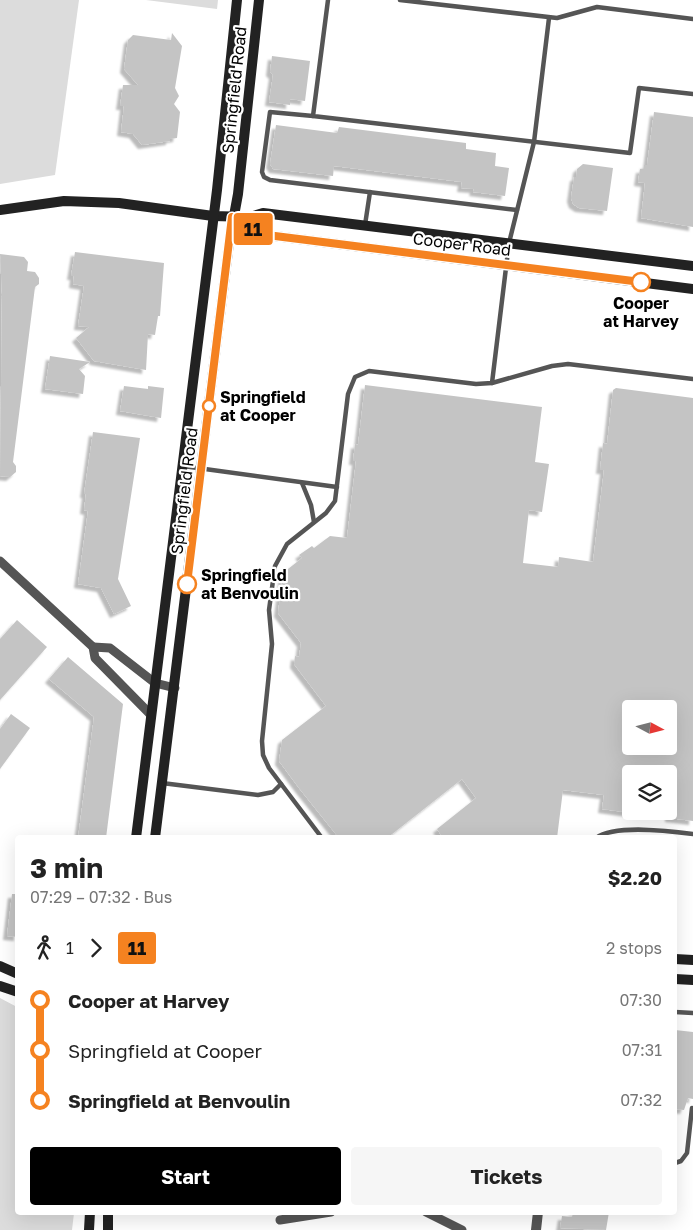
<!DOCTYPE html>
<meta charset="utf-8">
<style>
:root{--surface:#fff;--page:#f6f6f6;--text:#222;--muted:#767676;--accent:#000}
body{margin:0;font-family:"Golos Text",sans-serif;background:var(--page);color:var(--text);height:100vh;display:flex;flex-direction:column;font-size:19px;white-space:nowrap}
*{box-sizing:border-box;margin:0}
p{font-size:16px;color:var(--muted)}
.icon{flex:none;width:28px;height:28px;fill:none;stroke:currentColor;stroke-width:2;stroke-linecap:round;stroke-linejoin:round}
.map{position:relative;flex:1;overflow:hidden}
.side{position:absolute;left:15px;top:835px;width:662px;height:380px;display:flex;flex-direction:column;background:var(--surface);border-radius:5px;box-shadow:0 5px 20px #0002}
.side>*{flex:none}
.badge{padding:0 10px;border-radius:4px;font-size:18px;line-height:32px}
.needle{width:32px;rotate:97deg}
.controls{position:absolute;left:622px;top:700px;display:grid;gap:10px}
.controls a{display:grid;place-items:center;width:55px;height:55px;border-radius:5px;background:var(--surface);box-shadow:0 5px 20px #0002;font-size:25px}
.map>.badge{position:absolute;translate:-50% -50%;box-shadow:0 0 0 2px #fff}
.legs{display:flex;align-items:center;gap:8px;height:55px;padding:0 15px;font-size:16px}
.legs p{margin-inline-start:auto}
.summary{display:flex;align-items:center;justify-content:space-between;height:85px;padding:0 15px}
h1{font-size:28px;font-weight:700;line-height:38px}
.primary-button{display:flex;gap:10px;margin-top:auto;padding:10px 15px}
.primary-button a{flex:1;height:58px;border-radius:5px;background:var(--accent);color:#fff;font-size:20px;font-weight:700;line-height:58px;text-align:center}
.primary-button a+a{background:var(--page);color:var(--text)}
ul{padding:0 15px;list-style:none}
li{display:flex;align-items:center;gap:18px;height:50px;font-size:19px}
li i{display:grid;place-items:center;width:8px;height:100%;margin:0 6px;background:currentColor}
li i::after{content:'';width:12px;height:12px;margin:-6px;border:4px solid;border-radius:50%;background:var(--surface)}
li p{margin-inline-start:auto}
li:first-child i{background:linear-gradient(#0000 50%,currentColor 0)}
li:last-child i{background:linear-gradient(currentColor 50%,#0000 0)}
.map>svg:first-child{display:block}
.green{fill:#dcdcdc}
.building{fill:#c4c4c4;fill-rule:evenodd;filter:url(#shadow)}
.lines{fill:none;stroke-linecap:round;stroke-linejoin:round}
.service{stroke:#555;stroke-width:4.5}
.minor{stroke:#555;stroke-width:9}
.tertiary{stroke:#555;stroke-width:10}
.secondary{stroke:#222;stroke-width:10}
.line-1-casing{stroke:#fff;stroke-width:11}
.line-1{stroke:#f58220;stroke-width:8}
.stop-1-dot{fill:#fff;stroke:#f58220;stroke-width:2.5}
.labels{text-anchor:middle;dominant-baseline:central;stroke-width:4.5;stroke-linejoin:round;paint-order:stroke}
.street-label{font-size:16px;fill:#000;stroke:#fff}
.stop-label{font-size:16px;font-weight:bold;fill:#000;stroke:#fff;text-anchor:start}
</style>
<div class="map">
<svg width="693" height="1230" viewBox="0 0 693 1230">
<defs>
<filter id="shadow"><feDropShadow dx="-4" dy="4" stdDeviation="1" flood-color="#0004"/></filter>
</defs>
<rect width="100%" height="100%" fill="#fff"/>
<g class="green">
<polygon points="0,0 79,0 55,175 0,184"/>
<polygon points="146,0 218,0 217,9"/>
<polygon points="0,998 17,1007 18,1212 74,1213 72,1230 0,1230"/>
</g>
<g class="building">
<polygon points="172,33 182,46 175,88 179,96 174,104 180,112 177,138 170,139 170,141 142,145 133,134 121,132 124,106 120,106 123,85 138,85 124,69 128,40 133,35 171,40"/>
<polygon points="272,56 310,61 305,101 290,99 290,105 269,102 273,75 270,72"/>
<polygon points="654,112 693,117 693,227 641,218 645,183 638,182 640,169 644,169 644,165 647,165"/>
<polygon points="276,125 337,133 339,127 466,143 466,149 496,153 495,166 509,168 505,196 473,192 474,189 461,188 462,182 334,166 333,176 273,169 270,164"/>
<polygon points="583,164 613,168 607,211 579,208 573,204 571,198 574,177 576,177 577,169"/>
<polygon points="75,252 164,263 160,316 158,316 155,335 148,334 146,370 94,361 76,338 89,327 78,326 84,286 73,284 74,276 71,276"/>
<polygon points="0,254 24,257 28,262 27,271 35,272 39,278 39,284 35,287 13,462 16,466 16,472 10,477 0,476 2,294"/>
<polygon points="50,356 90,362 79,369 85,376 83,394 45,389"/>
<path d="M365,385L542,407L535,462L549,464L542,512L529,510L523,563L558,567L559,557L593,562L604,470H600L603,443L607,444L613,390L616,388L693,398V821L669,818V774H631V813L602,809L604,795L563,790L557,838H443L437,829L476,798L462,779L387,838H339L299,788L279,761L282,740L326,706L294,664L295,656L299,657L301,643L278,613L283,573L302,558L299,555L312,546L314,548L330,536L347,538L356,461H353L354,453L355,444L358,445ZM631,709H669V746H631Z"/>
<polygon points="124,386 148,389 148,386 164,388 161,418 120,411"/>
<polygon points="93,432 140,438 118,579 131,606 114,614 101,588 78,584 88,511 84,510 86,494 84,494"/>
<polygon points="17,620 47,647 0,700 0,639"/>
<polygon points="68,657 123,704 106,838 78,838 94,717 49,679"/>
<polygon points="11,714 30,728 0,769 0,729"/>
<polygon points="12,894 18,894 18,937 7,936"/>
<polygon points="675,1030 693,1032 693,1099 688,1098 684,1110 675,1109"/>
<polygon points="573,1212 609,1212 606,1230 560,1228 562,1216 572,1217"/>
</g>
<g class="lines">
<g class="service">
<polyline points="328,0 313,116 630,153 639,88 693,94"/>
<polyline points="400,0 557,18 597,7 693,19"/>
<polyline points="313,116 270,112 262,172 264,177 270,180 517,210"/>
<polyline points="365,225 370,192"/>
<polyline points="492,383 509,243 534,142 549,18"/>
<polyline points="183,466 337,487"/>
<polyline points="302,483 311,505 314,522"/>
<polyline points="162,783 258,795 273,792 281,784"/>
<polyline points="322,838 269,768 263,755 262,741 272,644 269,610 275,566 287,544 326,513 335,501 348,394 355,377 369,371 476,384 492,383 552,366 568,364 693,379"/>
<polyline points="408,838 417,838"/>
<path d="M596,838C615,824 670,831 693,834"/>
<polyline points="675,1012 693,1013"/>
<polyline points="675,1163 681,1161 687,1153 692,1108"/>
</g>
<g class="minor">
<polyline points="0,561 93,647 95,658 151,715"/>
<polyline points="93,647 110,648 155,683 175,688"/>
<polyline points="426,1212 462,1230"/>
<polyline points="280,1220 331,1212"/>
</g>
<polyline class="tertiary" points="536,1230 538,1212"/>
<g class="secondary">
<polyline points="0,210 64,201 119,203 213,216 250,217 263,213 693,266"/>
<polyline points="233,218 259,234 693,289"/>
<polyline points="136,838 217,190 237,0"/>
<polyline points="155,838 229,243 238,194 259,0"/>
<polyline points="675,959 693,960"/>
<polyline points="0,966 18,974"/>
<polyline points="675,979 693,980"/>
<polyline points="0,986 18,992"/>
<polyline points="89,1230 90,1212"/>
<polyline points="108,1230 108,1212"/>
</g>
</g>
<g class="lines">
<g class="line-1-casing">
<polyline id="line-1" points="187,584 232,217 259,234 641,282"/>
</g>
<use href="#line-1" class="line-1"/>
</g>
<g class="stop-1-dot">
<circle cx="641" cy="282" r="9"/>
<circle cx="209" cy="406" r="6"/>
<circle cx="187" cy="584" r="9"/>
</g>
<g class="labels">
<g class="street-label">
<text transform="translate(234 90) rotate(-84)">Springfield Road</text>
<text transform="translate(462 244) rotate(7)">Cooper Road</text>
<text transform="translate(184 491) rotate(-83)">Springfield Road</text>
</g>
<g class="stop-label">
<text x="641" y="303" text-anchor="middle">Cooper<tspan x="641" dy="18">at Harvey</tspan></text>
<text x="220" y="397">Springfield<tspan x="220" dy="18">at Cooper</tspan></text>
<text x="201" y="575">Springfield<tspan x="201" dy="18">at Benvoulin</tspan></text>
</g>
</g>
</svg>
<div class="controls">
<a><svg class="needle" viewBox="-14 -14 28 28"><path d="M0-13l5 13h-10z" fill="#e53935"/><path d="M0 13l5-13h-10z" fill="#767676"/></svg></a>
<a><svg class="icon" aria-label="layers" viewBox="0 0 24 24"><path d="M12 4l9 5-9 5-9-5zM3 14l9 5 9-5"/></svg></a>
</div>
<b class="badge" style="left:253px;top:229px;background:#f58220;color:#111">11</b>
<section class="side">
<div class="summary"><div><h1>3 min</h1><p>07:29 – 07:32 · Bus</p></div><b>$2.20</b></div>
<div class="legs"><svg class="icon" aria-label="walk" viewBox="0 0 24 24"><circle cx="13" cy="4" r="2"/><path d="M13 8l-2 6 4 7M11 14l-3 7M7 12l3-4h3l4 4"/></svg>1<svg class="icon" aria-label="forward" viewBox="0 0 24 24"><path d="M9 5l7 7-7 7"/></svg><b class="badge" style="background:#f58220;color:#111">11</b><p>2 stops</p></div>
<ul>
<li><i style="color:#f58220"></i><b>Cooper at Harvey</b><p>07:30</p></li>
<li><i style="color:#f58220"></i><span>Springfield at Cooper</span><p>07:31</p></li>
<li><i style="color:#f58220"></i><b>Springfield at Benvoulin</b><p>07:32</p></li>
</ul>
<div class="primary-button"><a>Start</a><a>Tickets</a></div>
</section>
</div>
